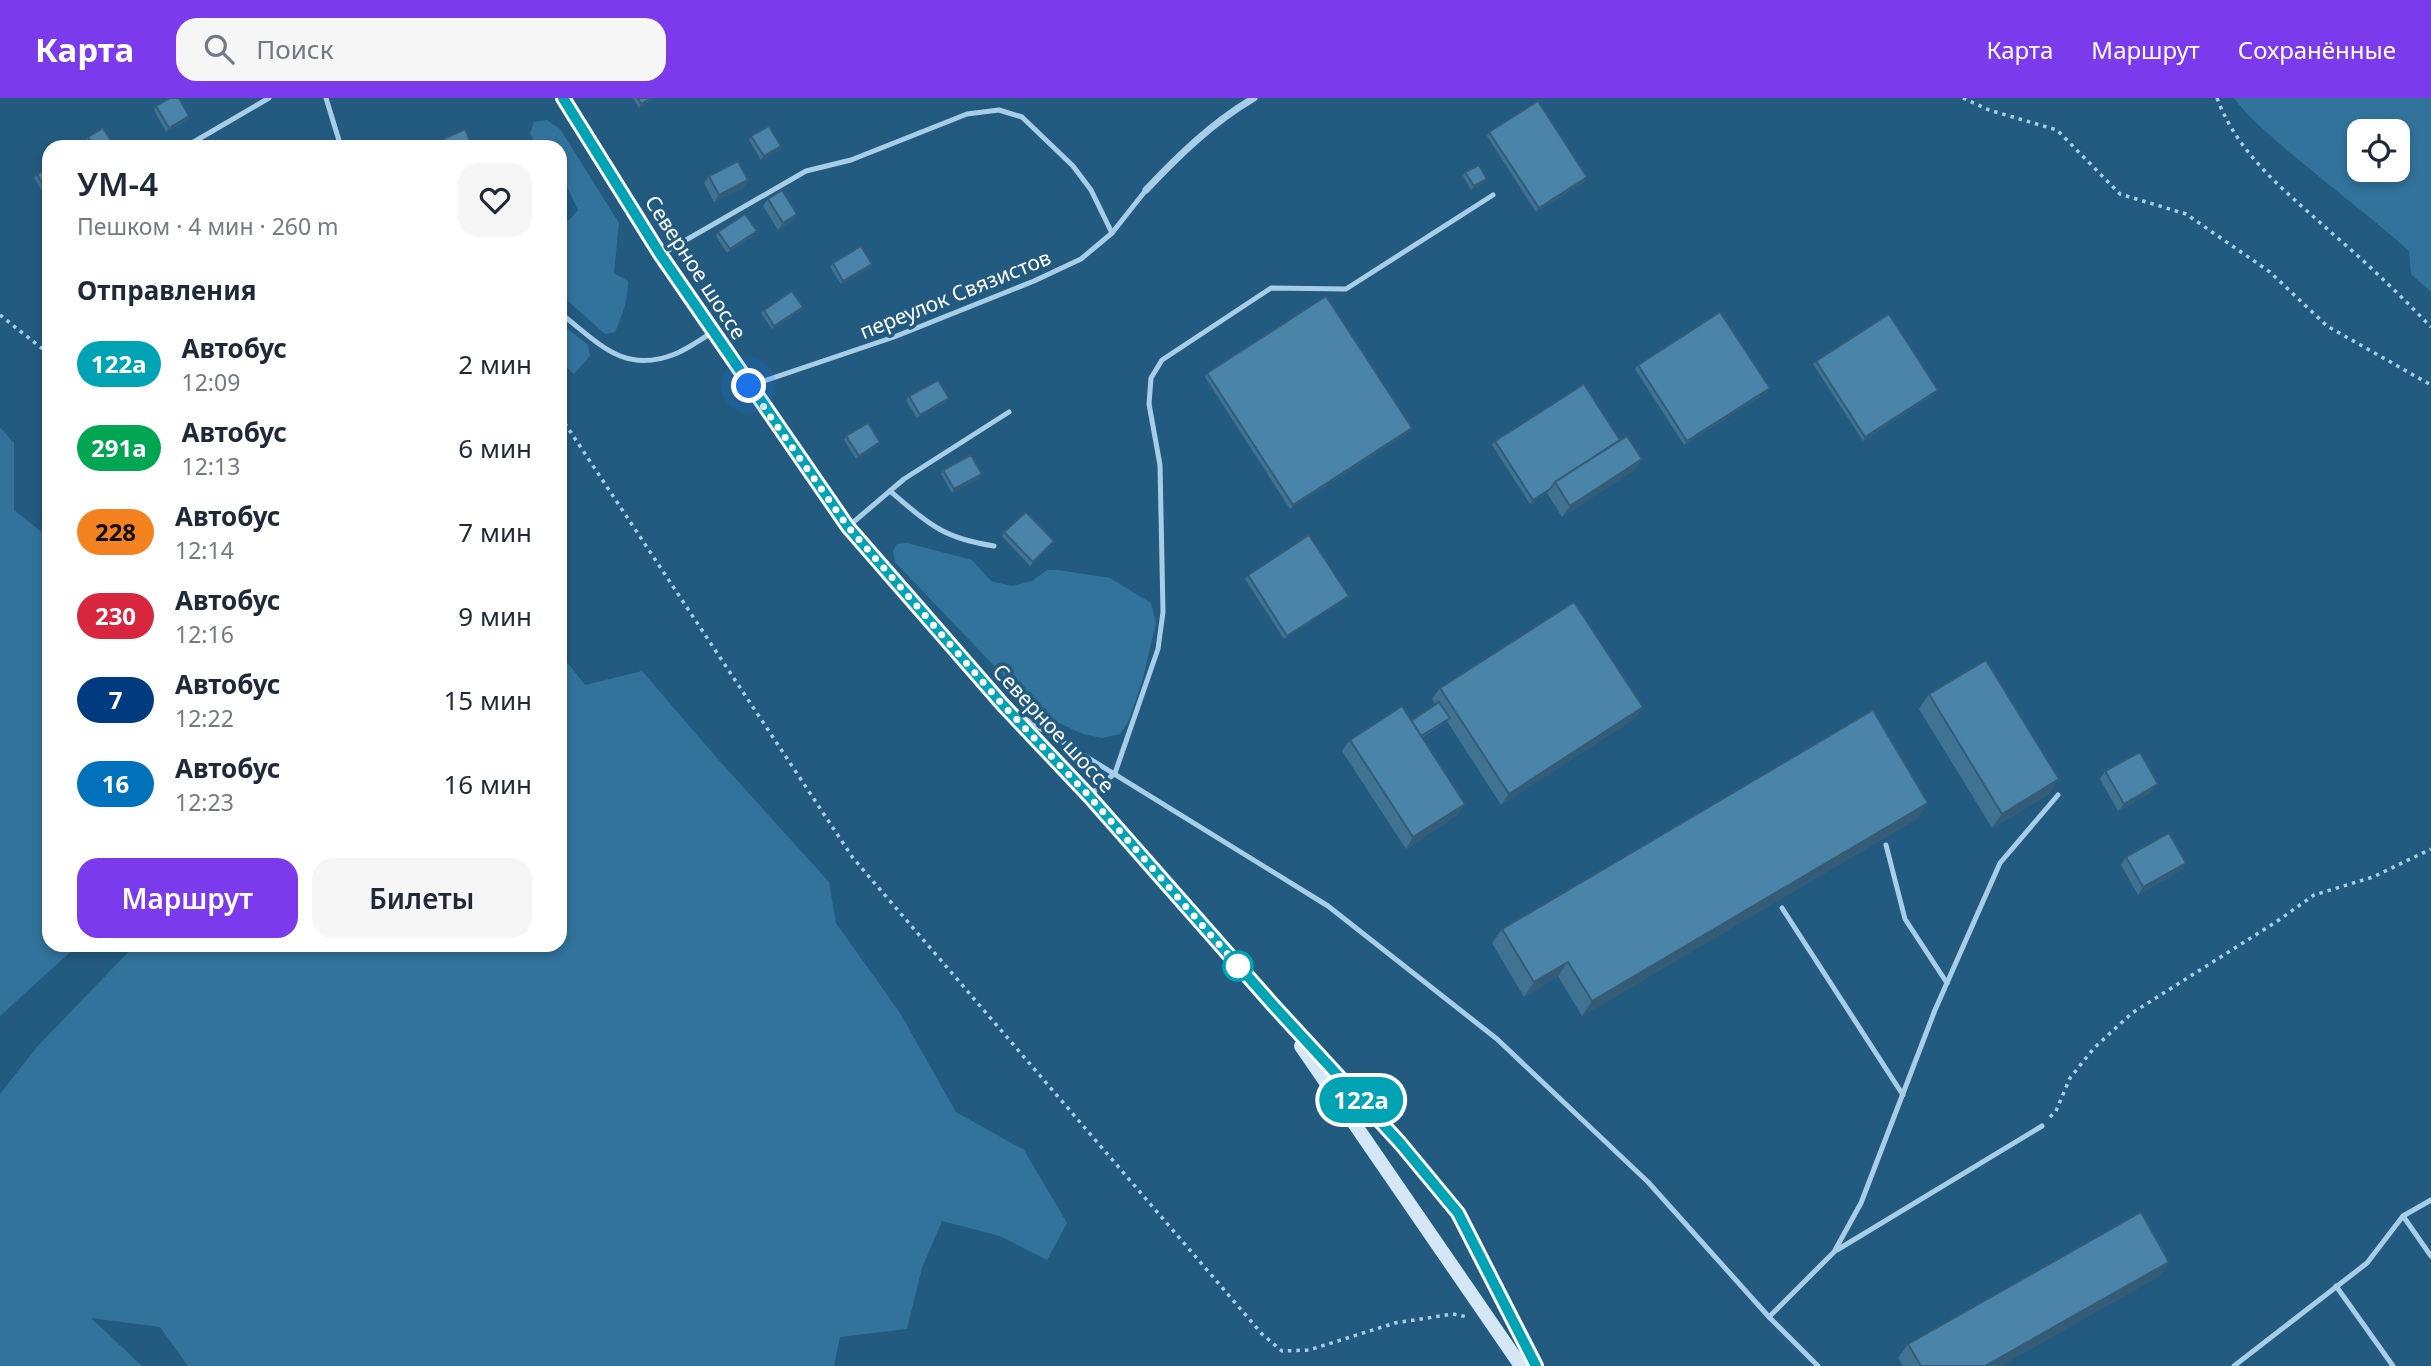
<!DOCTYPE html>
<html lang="ru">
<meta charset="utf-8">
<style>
:root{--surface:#fff;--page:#f6f6f7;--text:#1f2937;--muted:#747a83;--accent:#7c3aed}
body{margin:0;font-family:"Noto Sans",sans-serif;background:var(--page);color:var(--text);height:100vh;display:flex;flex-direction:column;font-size:26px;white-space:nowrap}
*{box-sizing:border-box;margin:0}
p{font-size:23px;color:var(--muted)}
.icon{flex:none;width:38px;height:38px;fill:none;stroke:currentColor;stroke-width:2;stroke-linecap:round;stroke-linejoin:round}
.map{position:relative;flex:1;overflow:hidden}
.side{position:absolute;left:42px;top:42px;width:525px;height:812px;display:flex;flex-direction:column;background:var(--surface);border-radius:21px;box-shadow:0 4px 10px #0003}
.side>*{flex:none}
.badge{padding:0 14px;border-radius:23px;font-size:24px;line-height:46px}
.fabs{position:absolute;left:2347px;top:21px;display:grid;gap:14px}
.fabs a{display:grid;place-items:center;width:63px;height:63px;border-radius:14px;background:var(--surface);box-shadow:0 4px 10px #0003;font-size:35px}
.you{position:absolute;width:35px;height:35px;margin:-18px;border:5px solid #fff;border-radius:50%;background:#1a73e8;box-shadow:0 0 0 10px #1a73e833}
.map>.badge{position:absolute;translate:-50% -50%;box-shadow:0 0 0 4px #fff}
h2{padding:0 35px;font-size:26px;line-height:63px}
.round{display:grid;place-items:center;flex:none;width:74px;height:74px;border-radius:21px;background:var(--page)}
.head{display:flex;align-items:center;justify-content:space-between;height:119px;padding:0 35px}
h1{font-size:33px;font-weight:600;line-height:52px}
.button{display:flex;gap:14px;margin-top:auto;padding:14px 35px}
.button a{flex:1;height:80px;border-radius:21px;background:var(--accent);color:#fff;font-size:28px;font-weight:600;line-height:80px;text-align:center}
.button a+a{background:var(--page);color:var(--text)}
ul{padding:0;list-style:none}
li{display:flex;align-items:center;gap:21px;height:84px;padding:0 35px}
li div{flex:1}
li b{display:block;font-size:26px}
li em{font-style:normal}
li .badge{min-width:77px;font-weight:700;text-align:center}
header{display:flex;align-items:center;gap:42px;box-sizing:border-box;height:98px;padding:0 35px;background:var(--accent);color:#fff}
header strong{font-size:33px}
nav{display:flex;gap:38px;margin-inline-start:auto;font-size:24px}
.search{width:490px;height:63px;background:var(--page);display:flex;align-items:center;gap:18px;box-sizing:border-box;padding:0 24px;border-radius:21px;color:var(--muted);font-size:26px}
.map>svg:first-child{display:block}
.green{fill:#32739c;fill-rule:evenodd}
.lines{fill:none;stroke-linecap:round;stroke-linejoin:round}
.path{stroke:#a8cee7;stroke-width:3.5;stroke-dasharray:3.5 5;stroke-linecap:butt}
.lane{stroke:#a8cee7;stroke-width:5}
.street{stroke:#a8cee7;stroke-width:7}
.secondary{stroke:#d3e7f6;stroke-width:14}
.wall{fill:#407291}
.shaded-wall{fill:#345c76}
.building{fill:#4b84a9;stroke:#345c76;stroke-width:2}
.line-casing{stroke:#fff;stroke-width:16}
.line{stroke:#00a3b4;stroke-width:10}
.walk{stroke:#fff;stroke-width:7;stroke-dasharray:0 12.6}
.stop-dot{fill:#fff;stroke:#00a3b4;stroke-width:3.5}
.labels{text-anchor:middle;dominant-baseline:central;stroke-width:7;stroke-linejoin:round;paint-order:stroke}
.street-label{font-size:21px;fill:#fff;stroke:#225a80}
</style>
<header>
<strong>Карта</strong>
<div class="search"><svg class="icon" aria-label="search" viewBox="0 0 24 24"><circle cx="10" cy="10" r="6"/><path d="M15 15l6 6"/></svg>Поиск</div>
<nav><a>Карта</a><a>Маршрут</a><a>Сохранённые</a></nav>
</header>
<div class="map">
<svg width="2431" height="1268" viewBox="0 0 2431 1268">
<rect width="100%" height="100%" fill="#225a80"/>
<g class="green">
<path d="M2234,0H2431V194L2411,176L2409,153C2370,118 2328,87 2288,53C2270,37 2248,20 2234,0ZM2359,33H2398V72H2359Z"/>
<path d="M547,22L560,31L619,125L614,175L628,183C628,202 623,216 615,234L605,236L568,203L560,201V125L569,122L578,112L568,91L560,81V49H537L530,35L534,24Z"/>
<polygon points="560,225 588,247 590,258 574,276 560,263"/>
<polygon points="0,329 14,345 14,412 49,440 49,847 78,847 0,918"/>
<polygon points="907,445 972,462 991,483 1012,488 1032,483 1047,472 1058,472 1110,480 1151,505 1156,525 1142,584 1128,624 1120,636 1102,640 1083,636 1059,625 1018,593 895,464 893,453 897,446"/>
<polygon points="560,555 585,587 642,573 716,659 829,784 836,825 900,915 956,1014 1024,1052 1067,1125 1047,1162 1000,1138 942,1123 922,1170 907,1231 840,1239 834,1268 188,1268 160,1229 91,1220 142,1268 0,1268 0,996 36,950 135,847 560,847"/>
</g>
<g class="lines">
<g class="path">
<polyline points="1963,0 1989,12 2057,32 2120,96 2186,116 2270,174 2327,228 2431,287"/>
<path d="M2217,0C2239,59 2289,96 2334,137C2368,166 2400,197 2431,229"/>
<polyline points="0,217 49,256"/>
<polyline points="560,318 853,760 1262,1236 1282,1253 1309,1252 1395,1225 1453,1216 1468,1219"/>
<polyline points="2050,1019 2056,1013 2070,980 2094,950 2132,915 2276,824 2314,797 2373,779 2431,751"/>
</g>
<g class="lane">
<polyline points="326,0 341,49"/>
<polyline points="185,49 269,0"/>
<polyline points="660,157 806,73 851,62 967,16 999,12 1022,19 1073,68 1091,92 1112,135"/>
<path d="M560,215C598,244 623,277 675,256C688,251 701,241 713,234"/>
<polyline points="752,287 894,239 1034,183 1081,161 1112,135 1146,92"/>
<path d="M890,393C929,426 942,440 994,448"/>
<polyline points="850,427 904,381 1009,314"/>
<polyline points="1022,619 1328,808 1497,941 1648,1084 1769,1219 1818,1268"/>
<polyline points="1091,696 1115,675 1158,551 1163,514 1160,367 1149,306 1151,280 1162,262 1271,190 1346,191 1493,97"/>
<polyline points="1886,747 1905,821 1947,885"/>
<polyline points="1782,810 1903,997"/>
<polyline points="2403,1118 2431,1158"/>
<polyline points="1837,1152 2042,1028"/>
<polyline points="2336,1188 2393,1268"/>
<polyline points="1769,1219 1834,1154 1861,1105 1935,912 2000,765 2058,697"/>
<polyline points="2234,1268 2367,1165 2403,1118 2431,1102"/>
</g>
<path class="street" d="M1146,92C1179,57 1213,24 1254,0"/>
<g class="secondary">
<polyline points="563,0 660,157 848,429 1003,607 1089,698 1273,907 1400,1045 1458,1115 1536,1268"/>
<polyline points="1301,948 1521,1268"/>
</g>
</g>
<g class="wall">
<polygon points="633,0 655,0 639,10"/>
<polygon points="156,8 189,18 187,22 166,34 154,12"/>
<polygon points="1489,34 1587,79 1585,83 1536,114 1487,38"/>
<polygon points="751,38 781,48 779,52 761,62 749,42"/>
<polygon points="88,39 115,49 89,49 86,43"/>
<polygon points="1465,74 1487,81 1484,84 1471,92 1463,78"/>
<polygon points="37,76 49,93 44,96 34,80"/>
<polygon points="709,78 748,82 743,90 714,104 704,85"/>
<polygon points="768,101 792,123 778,132 763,108"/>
<polygon points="718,134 754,137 727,155 716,138"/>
<polygon points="833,165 870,170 841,186 830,169"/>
<polygon points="803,209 800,213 772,231 761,215 764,212"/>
<polygon points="1816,263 1938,292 1936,295 1863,343 1813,266"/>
<polygon points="1638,267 1767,294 1684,347 1635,271"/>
<polygon points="1207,275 1412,330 1409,334 1290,411 1205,279"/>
<polygon points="909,298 946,304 917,320 906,302"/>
<polygon points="846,338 880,344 877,348 856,361 844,342"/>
<polygon points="1620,342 1642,361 1634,372 1562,419 1547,395 1530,406 1492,347 1495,343"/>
<polygon points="943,372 982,376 979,380 952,395 941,376"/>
<polygon points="1004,434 1052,447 1030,468 1002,438"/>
<polygon points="1248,477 1349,498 1346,501 1284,541 1245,481"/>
<polygon points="1440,590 1643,609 1635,620 1501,707 1447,623 1422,640 1465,706 1457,717 1406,751 1342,653 1350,642 1411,623 1436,607 1432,601"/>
<polygon points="1929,596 2049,696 1992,730 1919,611"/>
<polygon points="2105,673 2153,693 2118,713 2100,681"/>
<polygon points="1918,720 1582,918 1558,878 1524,899 1492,845 1502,831"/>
<polygon points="2126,759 2186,765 2181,772 2138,797 2121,767"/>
<polygon points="2169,1164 2159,1178 2000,1268 1903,1268 1898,1260 1908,1246"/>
</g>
<g class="shaded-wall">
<polygon points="652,0 655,0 639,10 641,6"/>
<polygon points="189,18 187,22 166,34 169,30"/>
<polygon points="781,48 779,52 761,62 764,58"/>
<polygon points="1587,79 1585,83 1536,114 1539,110"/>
<polygon points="1487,81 1484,84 1471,92 1474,88"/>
<polygon points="748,82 743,90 714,104 719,97"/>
<polygon points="797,116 792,123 778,132 783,125"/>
<polygon points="757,133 754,137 727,155 730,151"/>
<polygon points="872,166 870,170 841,186 843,183"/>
<polygon points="803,209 800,213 772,231 774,228"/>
<polygon points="1770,290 1767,294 1684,347 1687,343"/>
<polygon points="1938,292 1936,295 1863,343 1865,339"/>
<polygon points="949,300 946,304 917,320 920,317"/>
<polygon points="1412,330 1409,334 1290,411 1293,407"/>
<polygon points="880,344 877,348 856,361 859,358"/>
<polygon points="1642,361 1634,372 1562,419 1570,408"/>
<polygon points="982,376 979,380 952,395 954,391"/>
<polygon points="1550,391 1547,395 1530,406 1533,402"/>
<polygon points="1349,498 1346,501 1284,541 1287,538"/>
<polygon points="1643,609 1635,620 1501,707 1509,696"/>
<polygon points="1450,620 1447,623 1411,646 1414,643"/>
<polygon points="2059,681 2049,696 1992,730 2002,716"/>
<polygon points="2158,686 2153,693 2118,713 2124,706"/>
<polygon points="1928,705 1918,720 1582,918 1592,903"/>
<polygon points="1465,706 1457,717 1406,751 1413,739"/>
<polygon points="2186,765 2181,772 2138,797 2143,789"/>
<polygon points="1568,864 1558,878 1524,899 1534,884"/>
<polygon points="2169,1164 2159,1178 2000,1268 1985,1268"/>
</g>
<g class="building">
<polygon points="170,0 179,0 189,18 169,30 156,8"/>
<polygon points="638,0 652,0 641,6"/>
<polygon points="1538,3 1587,79 1539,110 1489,34"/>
<polygon points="769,28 781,48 764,58 751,38"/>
<polygon points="103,30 115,49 95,49 88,39"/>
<polygon points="465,31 473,49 426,49"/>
<polygon points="738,63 748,82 719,97 709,78"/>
<polygon points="1479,67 1487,81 1474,88 1465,74"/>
<polygon points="49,70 49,91 46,92 37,76"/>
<polygon points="782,92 797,116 783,125 768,101"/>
<polygon points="745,116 757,133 730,151 718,134"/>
<polygon points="861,148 872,166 843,183 833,165"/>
<polygon points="792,193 803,209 774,228 764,212"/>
<polygon points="1326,198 1412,330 1293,407 1207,275"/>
<polygon points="1720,214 1770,290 1687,343 1638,267"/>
<polygon points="1889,216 1938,292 1865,339 1816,263"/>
<polygon points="938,282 949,300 920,317 909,298"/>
<polygon points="1584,286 1620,342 1555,384 1550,391 1533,402 1495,343"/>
<polygon points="868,325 880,344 859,358 846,338"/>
<polygon points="1627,338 1642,361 1570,408 1555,384"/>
<polygon points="971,357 982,376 954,391 943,372"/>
<polygon points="1026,414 1054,443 1033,464 1004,434"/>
<polygon points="1309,437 1349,498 1287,538 1248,477"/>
<polygon points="1574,504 1643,609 1509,696 1440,590"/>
<polygon points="1986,562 2059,681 2002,716 1929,596"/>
<polygon points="1439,604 1450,620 1421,638 1411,623"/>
<polygon points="1402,608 1465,706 1413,739 1350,642"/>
<polygon points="1873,612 1928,705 1592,903 1568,864 1534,884 1502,831"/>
<polygon points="2140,654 2158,686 2124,706 2105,673"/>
<polygon points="2169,735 2186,765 2143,789 2126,759"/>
<polygon points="2141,1114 2169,1164 1985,1268 1921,1268 1908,1246"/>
</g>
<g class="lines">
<g class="line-casing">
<polyline id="line" points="563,0 660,156 848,429 1003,607 1089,698 1273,907 1400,1045 1458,1115 1536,1268"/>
</g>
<use href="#line" class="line"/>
<polyline class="walk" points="749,288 848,429 1003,607 1089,698 1238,868"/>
</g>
<circle class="stop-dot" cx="1238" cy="868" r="14"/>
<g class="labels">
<g class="street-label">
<text transform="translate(696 169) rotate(57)">Северное шоссе</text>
<text transform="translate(955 196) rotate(-22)">переулок Связистов</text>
<text transform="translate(1054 630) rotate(47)">Северное шоссе</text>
</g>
</g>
</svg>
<div class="fabs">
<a><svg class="icon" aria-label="locate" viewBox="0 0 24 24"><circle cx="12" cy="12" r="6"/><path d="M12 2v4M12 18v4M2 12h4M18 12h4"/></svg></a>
</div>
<div class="you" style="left:749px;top:288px"></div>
<b class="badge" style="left:1361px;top:1002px;background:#00a3b4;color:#fff">122а</b>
<section class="side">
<div class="head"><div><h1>УМ-4</h1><p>Пешком · 4 мин · 260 m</p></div><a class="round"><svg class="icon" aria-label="heart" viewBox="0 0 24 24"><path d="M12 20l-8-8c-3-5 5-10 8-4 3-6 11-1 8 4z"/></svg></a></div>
<h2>Отправления</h2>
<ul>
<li><span class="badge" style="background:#00a3b4;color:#fff">122а</span><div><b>Автобус</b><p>12:09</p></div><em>2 мин</em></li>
<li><span class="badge" style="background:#00a651;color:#fff">291а</span><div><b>Автобус</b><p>12:13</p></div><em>6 мин</em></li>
<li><span class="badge" style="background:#f58220;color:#111">228</span><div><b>Автобус</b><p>12:14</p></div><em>7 мин</em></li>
<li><span class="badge" style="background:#d7263d;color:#fff">230</span><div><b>Автобус</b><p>12:16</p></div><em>9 мин</em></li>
<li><span class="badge" style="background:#003b80;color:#fff">7</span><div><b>Автобус</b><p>12:22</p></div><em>15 мин</em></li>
<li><span class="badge" style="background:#0072bc;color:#fff">16</span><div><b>Автобус</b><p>12:23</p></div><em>16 мин</em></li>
</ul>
<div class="button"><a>Маршрут</a><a>Билеты</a></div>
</section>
</div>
